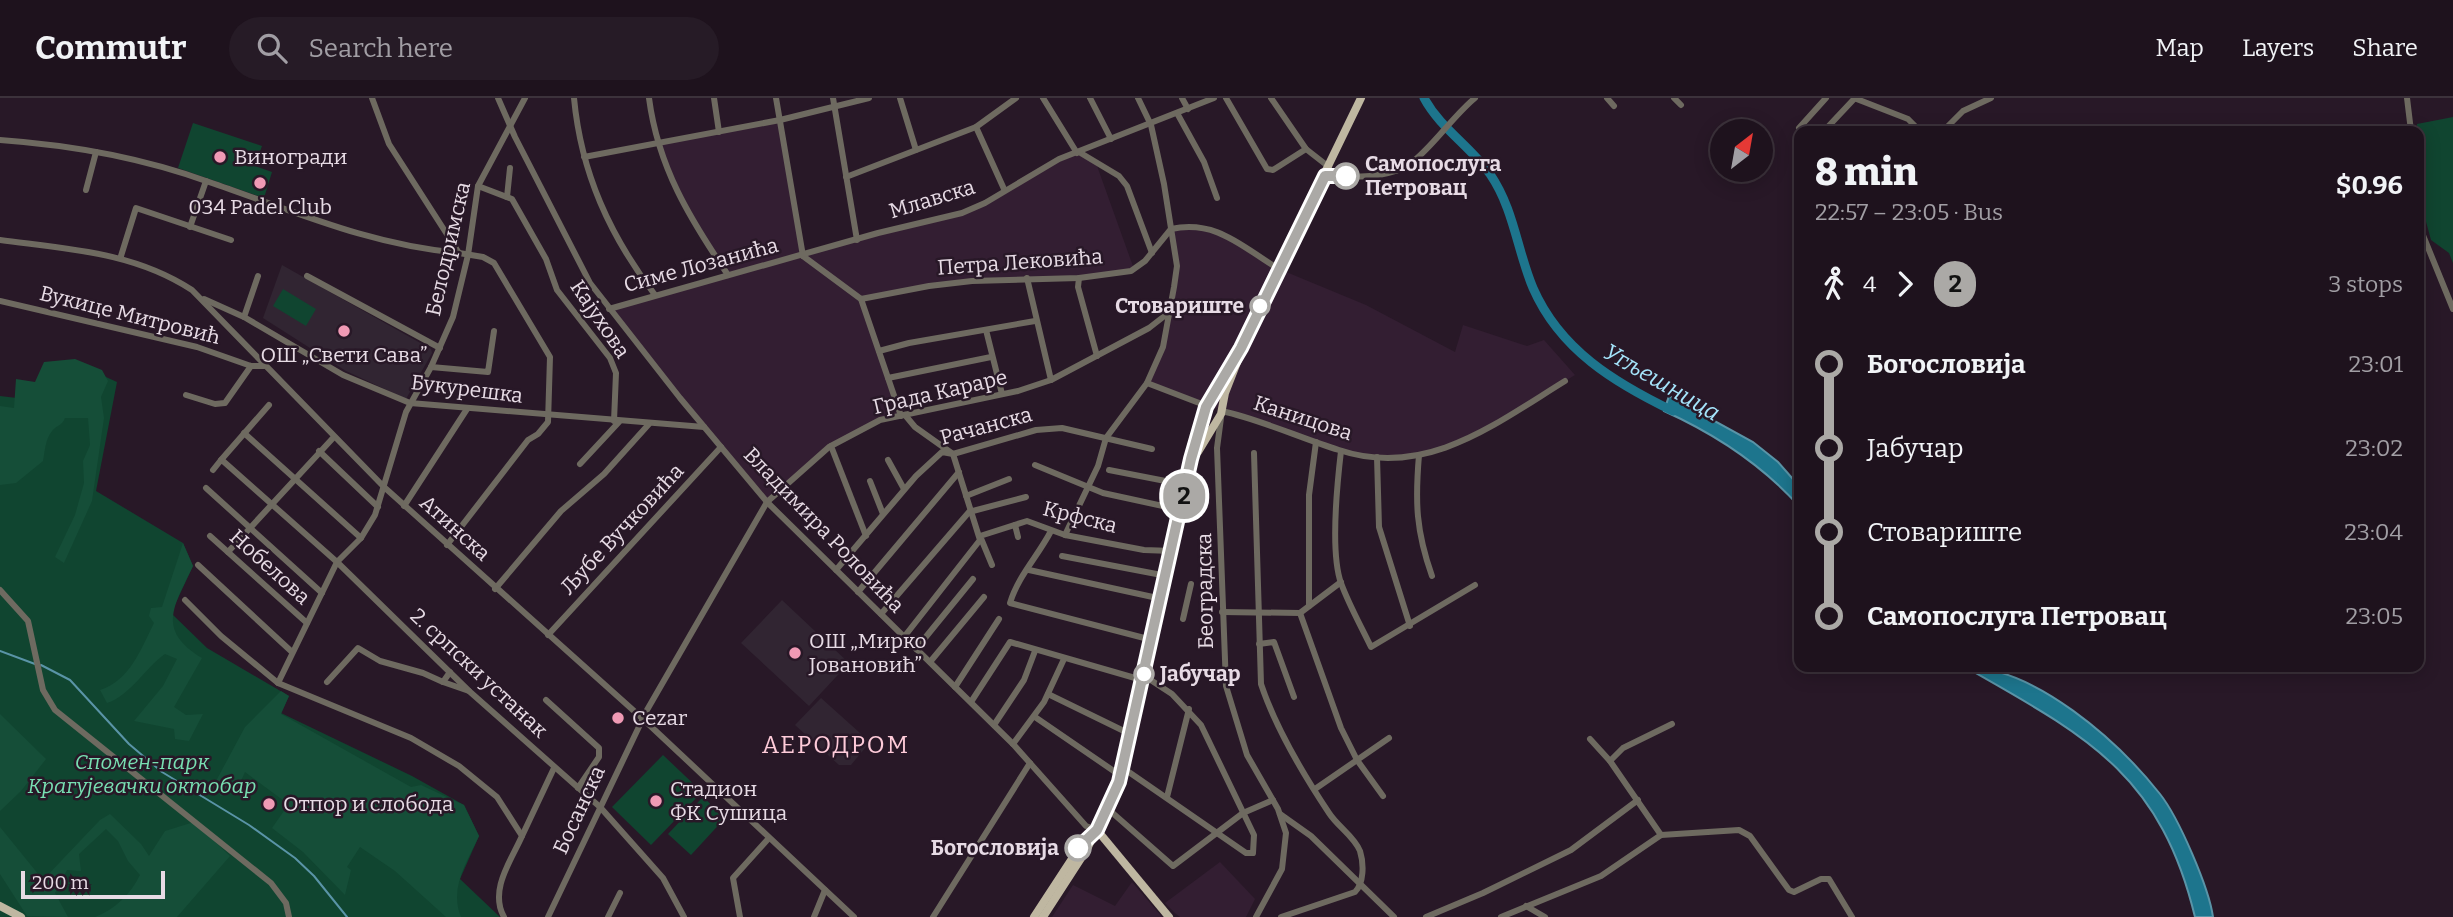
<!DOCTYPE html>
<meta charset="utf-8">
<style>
:root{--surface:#1e121d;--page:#261b26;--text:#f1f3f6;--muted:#a19ea4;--line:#3c323b}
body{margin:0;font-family:Bitter,serif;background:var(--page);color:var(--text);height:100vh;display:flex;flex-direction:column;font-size:26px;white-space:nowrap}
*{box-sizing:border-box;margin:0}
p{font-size:23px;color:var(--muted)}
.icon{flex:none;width:38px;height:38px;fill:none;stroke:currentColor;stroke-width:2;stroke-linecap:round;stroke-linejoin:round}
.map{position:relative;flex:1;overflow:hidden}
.side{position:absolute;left:1794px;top:28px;width:630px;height:546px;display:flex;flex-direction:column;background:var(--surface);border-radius:14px;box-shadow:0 4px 18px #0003,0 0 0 2px var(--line)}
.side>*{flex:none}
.badge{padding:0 14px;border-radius:23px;font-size:24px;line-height:46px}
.needle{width:46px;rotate:31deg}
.tools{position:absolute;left:1710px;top:21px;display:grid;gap:14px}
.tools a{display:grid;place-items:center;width:63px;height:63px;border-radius:50%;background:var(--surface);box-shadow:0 4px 18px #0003,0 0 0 2px var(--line);font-size:35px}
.scale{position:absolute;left:21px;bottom:18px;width:144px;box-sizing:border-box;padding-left:7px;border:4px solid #e7dbe5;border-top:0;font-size:19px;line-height:24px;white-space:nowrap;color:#e7dbe5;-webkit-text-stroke:5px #281827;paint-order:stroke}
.map>.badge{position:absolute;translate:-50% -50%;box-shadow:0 0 0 4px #fff}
.legs{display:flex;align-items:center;gap:10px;height:77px;padding:0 21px;font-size:23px}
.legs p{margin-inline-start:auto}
.head{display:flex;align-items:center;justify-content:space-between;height:119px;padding:0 21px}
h1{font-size:38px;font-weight:800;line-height:52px}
ul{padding:0 21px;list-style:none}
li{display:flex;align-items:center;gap:24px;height:84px;font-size:26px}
li i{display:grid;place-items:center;width:10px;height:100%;margin:0 9px;background:currentColor}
li i::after{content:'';width:18px;height:18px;margin:-9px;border:5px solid;border-radius:50%;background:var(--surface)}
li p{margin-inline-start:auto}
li:first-child i{background:linear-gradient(#0000 50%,currentColor 0)}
li:last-child i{background:linear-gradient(currentColor 50%,#0000 0)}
header{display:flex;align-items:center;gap:42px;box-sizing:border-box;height:98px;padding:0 35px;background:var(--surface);border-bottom:2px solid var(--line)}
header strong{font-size:33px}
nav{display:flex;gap:38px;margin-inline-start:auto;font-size:24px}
.search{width:490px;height:63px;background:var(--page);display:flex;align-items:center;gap:18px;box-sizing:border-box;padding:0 24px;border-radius:38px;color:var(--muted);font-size:26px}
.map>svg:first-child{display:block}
.built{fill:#331e32}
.education{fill:#312532}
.green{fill:#104530}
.forest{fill:#154e38}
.water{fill:#1d758d;stroke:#5a94a7;stroke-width:2}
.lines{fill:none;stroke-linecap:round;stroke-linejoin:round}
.stream{stroke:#5a94a7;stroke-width:2}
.river{stroke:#1d758d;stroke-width:9}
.minor{stroke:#6e6a60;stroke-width:6}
.major{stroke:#bfb7a1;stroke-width:8}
.line-1-casing{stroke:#fff;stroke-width:16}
.line-1{stroke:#aba9a6;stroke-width:10}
.poi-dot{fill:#f09ab5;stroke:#281827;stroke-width:2.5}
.stop-1-dot{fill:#fff;stroke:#aba9a6;stroke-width:3.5}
.labels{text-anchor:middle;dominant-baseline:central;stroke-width:5;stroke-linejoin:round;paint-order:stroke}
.poi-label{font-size:21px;fill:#e7dbe5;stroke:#281827;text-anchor:start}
.stop-label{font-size:21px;font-weight:bold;fill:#e7dbe5;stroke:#281827;text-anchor:start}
.street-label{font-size:21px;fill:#e7dbe5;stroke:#281827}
.park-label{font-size:21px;font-style:italic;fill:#78dfb2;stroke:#281827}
.water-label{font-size:23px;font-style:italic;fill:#a5e4fb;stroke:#281827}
.quarter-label{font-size:24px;letter-spacing:2px;fill:#fecbd9;stroke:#281827}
</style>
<header>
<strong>Commutr</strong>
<div class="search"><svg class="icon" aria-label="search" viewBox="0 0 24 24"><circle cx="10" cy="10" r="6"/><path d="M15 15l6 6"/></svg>Search here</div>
<nav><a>Map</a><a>Layers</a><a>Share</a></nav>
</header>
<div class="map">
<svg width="2453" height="819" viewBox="0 0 2453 819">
<rect width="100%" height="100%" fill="#281827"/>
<g class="built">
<polygon points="780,22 803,158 962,115 1075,55 1096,65 1134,171 1091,178 1003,180 861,201 901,318 880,322 829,349 767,404 609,211 727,177 686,115 658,44"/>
<polygon points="1171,131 1211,131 1279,171 1366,207 1455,254 1463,227 1527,248 1544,242 1575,277 1506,320 1427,356 1365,358 1175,297 1147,285 1163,249 1177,168"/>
<polygon points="1220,764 1255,801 1246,819 1180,819 1175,815 1165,805"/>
<polygon points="1132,784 1162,819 1052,819 1073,787 1115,808"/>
</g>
<g class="education">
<polygon points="282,167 431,251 432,255 406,301 346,273 263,220"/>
<polygon points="782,502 849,565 809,608 741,545"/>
<polygon points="821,600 870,644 851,667 839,667 795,627"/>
</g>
<g class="green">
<polygon points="2453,19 2453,165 2449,155 2431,142 2419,98 2417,33 2417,26"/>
<polygon points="193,25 262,48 255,68 272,74 264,100 178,70"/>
<polygon points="283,191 316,211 306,228 273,208"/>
<polygon points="86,270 117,284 96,393 183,445 193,468 171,515 207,550 289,598 281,615 412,678 464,707 479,738 460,781 500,819 0,819 0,298 51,304"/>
<polygon points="663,657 702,694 651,747 612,709"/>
<polygon points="703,699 725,720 691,757 668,736"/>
</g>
<g class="forest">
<path d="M75,261L102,272L108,283L101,299L104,320L92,403L64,465L55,459L75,417L84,385L83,363L90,347L88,320H65C62,328 57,327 52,333C45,342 45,353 43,363L16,385L0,387V308L14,310L16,281L35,284L44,264Z"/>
<path d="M183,445L193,468C174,508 156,532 202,560L174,609L186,617L203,616L189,643L175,641L174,631L134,623L163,588L177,561L165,556C145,570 130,598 107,605L100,592C130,582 140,553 154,525L149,518L151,510L162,509Z"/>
<path d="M281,593L289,598L281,616L411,689L421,687L464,707L479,738C467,764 449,790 461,819H446L395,773L360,749L347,769L351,772L345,797L303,754L272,730L286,710L284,703L245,674C239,687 236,698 220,698L216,683L245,629Z"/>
<polygon points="0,616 46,661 21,693 0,713"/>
<path d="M110,716L141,746L149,758L165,733L194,724L230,758L177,819H95C115,811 130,797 140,777L128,763L118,743L106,731L79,756L81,773L67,772L55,795L68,819L27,818L0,776V729L43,782L100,722Z"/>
</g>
<g class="water">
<path d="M1669,298L1753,344L1778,364L1799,388V408C1761,366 1715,336 1664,313Z"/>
<path d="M1965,569C2035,569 2118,643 2160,696C2179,720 2209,790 2213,819H2195C2160,674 2084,637 1965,569Z"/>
</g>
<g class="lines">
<g class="stream">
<polyline points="0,553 35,566"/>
<polyline points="41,567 70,582 129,646 162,674 249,727 295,760 314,778 347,819"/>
</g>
<path class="river" d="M1424,0C1440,30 1470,48 1490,76C1514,111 1517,152 1533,190C1560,252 1615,285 1673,313"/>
<g class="minor">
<polyline points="372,0 389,46 459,155 483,159 494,165 550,259 548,324 538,336 528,342 447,447"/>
<polyline points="498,0 515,39 590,185 680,300 767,404 1013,646 1086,728 1097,732"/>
<path d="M574,0C581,75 610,138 655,197"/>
<path d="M649,0C658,69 690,121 728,177"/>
<polyline points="714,0 719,34"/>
<polyline points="776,0 803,158"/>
<polyline points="833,0 857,142"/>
<polyline points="900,0 916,52"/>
<polyline points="1043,0 1077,55"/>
<polyline points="1090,0 1111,41"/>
<polyline points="1182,0 1188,11"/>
<polyline points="1226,0 1267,71 1273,72 1306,51"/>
<polyline points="1271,0 1306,51 1329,69"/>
<polyline points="1607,0 1614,8"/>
<polyline points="1674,0 1681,7"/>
<polyline points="1854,0 1908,21 1920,33"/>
<polyline points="2407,0 2411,33"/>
<polyline points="1177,15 1204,64 1217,100"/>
<polyline points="976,29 1004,91"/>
<polyline points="1799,30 1826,0"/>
<polyline points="1824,33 1855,0"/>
<polyline points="1943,33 1963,13 1991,0"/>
<path d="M0,42C70,47 143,60 209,84C294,113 369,147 459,155"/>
<polyline points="1079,54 1119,78 1127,88 1152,155"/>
<polyline points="584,59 780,22 869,0"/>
<path d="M1325,78C1350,79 1388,81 1410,66C1432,50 1452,19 1475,0"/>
<polyline points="846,79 976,29 1016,0"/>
<polyline points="478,88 512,101 546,161 557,192 610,260 616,275 614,323"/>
<polyline points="86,92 96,54"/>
<polyline points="507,99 510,70"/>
<polyline points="2418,125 2453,211"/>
<polyline points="190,129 206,83"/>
<path d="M0,142C68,151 134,154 192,192L384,389L643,621L854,819"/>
<polyline points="121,158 136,110 231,142"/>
<polyline points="803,158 861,201 901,318"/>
<polyline points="307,178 440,250"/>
<polyline points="1027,180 1051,282"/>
<polyline points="1079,180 1078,189 1097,258"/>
<polyline points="204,201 244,219 343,277 410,305 704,329"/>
<path d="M861,201L929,188L972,183L1079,180L1131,173L1145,163L1171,131C1217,121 1243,150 1279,171"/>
<polyline points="0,203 197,249 251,268 264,268"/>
<polyline points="609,211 878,135 962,115 985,105 1059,61 1214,0"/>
<polyline points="244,219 258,178"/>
<polyline points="986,232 1002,296"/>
<polyline points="879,253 909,245 1035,223"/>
<polyline points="431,269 488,274 494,233"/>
<polyline points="888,280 991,259"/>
<polyline points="1147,285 1207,308"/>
<polyline points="186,297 215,306 225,305 251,268"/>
<path d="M1222,313C1262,322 1300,340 1339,352C1426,381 1495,326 1565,283"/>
<polyline points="1221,320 1217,350 1226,588 1247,657 1278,711 1286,735 1282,771 1256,819"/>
<polyline points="244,335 361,440"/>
<polyline points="831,348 866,438"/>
<polyline points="319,353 378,409"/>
<path d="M1341,353C1337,387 1330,454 1341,485C1349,507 1361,528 1371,549L1475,487"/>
<path d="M1254,355L1261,586C1276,631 1303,676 1329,715C1338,729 1354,738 1360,753C1364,766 1364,785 1355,794L1281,819"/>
<path d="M1419,357C1415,404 1416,433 1432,478"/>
<polyline points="1377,359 1379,429 1410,528"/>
<polyline points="221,362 269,307"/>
<polyline points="888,362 904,391"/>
<polyline points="580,366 619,324"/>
<polyline points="1035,367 1103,395 1181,412"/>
<polyline points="213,372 221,362 223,363 337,464 469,593 600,709 663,780 684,819"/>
<polyline points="1109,372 1186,387"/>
<polyline points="870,383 883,416"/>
<polyline points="206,390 322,495"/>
<polyline points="966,398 1009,381"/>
<polyline points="404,408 467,311"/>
<polyline points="1015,427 1018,439"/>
<path d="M1051,433C1038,458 1018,478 1010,505L1152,542"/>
<polyline points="1065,437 1098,368 1106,340 1147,285 1163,249 1174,189 1177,168 1164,86 1151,27 1138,0"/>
<polyline points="210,438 307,525"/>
<polyline points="228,454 333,340"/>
<polyline points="1062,458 1167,478"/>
<polyline points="198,467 292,554"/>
<polyline points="992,467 980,438 1027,423 1065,437 1144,452 1172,453"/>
<polyline points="836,472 916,378 942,354 953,356 1036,332 1062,330 1152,351"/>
<polyline points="1029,472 1162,501"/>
<polyline points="495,491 561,413 604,376 649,326"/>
<polyline points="0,492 28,523 43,592 55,612 271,785 286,805 289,819"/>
<polyline points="858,494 959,374"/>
<path d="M185,502L221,538L278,585L411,640L459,668L497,699L522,738C511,763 489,792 504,819"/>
<polyline points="1309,508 1309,397 1316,344"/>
<polyline points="1222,514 1300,515 1341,484"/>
<polyline points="1300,515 1341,630 1357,662 1383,698"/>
<polyline points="881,516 969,414 1026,399"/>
<polyline points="1183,521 1191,486"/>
<polyline points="548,537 721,349"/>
<polyline points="904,539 980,442 953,356 915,329 905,317"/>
<polyline points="1259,546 1274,544 1294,599"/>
<polyline points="916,551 973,481"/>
<polyline points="930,564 984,499"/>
<polyline points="327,584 358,550 380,563 423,575 443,584 450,574"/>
<polyline points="443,584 469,593"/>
<polyline points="278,585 337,464 361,440 375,417 406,314 431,269 453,219 468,157 478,88 525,0"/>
<polyline points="955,589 999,521"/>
<polyline points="1048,596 1130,636"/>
<polyline points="546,602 599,650 599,659 578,690"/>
<polyline points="971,604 1010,544 1142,582"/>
<polyline points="1035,619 1121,678"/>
<polyline points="994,627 1024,582 1035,553"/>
<polyline points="1590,641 1610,663 1661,737"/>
<polyline points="1013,646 1044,604 1064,561"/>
<polyline points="1610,663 1623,650 1672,626"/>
<polyline points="1123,670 1246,755 1253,755 1254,737 1201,627 1172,596 1143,577"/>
<polyline points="1315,691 1389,640"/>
<polyline points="1167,699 1189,611"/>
<polyline points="1108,711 1173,768 1243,715 1273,702"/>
<polyline points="1280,716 1311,738 1394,819"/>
<polyline points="522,738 554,670"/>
<polyline points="1526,808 1545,819"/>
<polyline points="548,819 647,612 767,404 829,349 880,322 1018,293 1051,282 1149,230 1167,216"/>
<polyline points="608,819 620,795"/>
<polyline points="740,819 733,780 769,740"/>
<polyline points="814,819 825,792"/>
<polyline points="933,819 1030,665"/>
<polyline points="1426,819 1483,795 1571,752 1638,702"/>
<polyline points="1501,819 1601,778 1661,737 1739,732 1750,738 1789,792 1794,794 1821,781 1829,781 1852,819"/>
</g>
<g class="major">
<polyline points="1198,354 1221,316 1225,295 1254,221 1361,0"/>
<polyline points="1097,732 1169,819"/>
<polyline points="0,808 21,819"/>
<polyline points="1034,819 1085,741 1095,734"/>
<polyline points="1043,819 1087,751 1119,684 1200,328 1206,309 1241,250"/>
</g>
</g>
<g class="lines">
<g class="line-1-casing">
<polyline id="line-1" points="1078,750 1097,732 1119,684 1191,361 1206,309 1241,250 1325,78 1346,78"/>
</g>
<use href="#line-1" class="line-1"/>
</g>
<g class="poi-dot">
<circle cx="220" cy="59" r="7"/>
<circle cx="260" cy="85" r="7"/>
<circle cx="344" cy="233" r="7"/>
<circle cx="795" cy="555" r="7"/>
<circle cx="618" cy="620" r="7"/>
<circle cx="656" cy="703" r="7"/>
<circle cx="269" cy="706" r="7"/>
</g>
<g class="stop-1-dot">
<circle cx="1346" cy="78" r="12"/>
<circle cx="1260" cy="208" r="9"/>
<circle cx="1144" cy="576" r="9"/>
<circle cx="1078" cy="750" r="12"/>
</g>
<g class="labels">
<g class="poi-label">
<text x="234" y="59">Виногради</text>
<text x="260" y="109" text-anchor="middle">034 Padel Club</text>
<text x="344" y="257" text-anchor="middle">ОШ „Свети Сава”</text>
<text x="809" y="543">ОШ „Мирко<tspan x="809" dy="24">Јовановић”</tspan></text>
<text x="632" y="620">Cezar</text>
<text x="670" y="691">Стадион<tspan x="670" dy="24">ФК Сушица</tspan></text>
<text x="283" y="706">Отпор и слобода</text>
</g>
<g class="stop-label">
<text x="1365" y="66">Самопослуга<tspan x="1365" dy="24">Петровац</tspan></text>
<text x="1244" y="208" text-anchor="end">Стовариште</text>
<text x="1160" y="576">Јабучар</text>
<text x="1059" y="750" text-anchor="end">Богословија</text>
</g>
<g class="street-label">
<text transform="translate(932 101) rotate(-17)">Млавска</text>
<text transform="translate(448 151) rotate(-77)">Белодримска</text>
<text transform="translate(1020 164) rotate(-4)">Петра Лековића</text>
<text transform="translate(701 167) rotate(-15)">Симе Лозанића</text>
<text transform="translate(130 217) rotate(14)">Вукице Митровић</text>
<text transform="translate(600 221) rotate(56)">Кајухова</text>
<text transform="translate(467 291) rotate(7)">Букурешка</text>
<text transform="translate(940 294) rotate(-13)">Града Караре</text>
<text transform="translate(1303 320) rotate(18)">Каницова</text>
<text transform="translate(986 328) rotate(-15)">Рачанска</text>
<text transform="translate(1080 419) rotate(14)">Крфска</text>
<text transform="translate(455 430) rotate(42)">Атинска</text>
<text transform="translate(622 431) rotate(-47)">Љубе Вучковића</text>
<text transform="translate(824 432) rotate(46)">Владимира Роловића</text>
<text transform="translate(270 469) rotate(42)">Нобелова</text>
<text transform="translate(1205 493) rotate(-91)">Београдска</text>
<text transform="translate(479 575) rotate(43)">2. српски устанак</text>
<text transform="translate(579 712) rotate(-65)">Босанска</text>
</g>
<g class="park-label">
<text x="142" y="664">Спомен-парк<tspan x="142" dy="24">Крагујевачки октобар</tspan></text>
</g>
<g class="water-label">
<text transform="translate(1662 284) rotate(30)">Угљешница</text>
</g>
<g class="quarter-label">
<text x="836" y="647">АЕРОДРОМ</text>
</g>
</g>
</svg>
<div class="tools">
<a><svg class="needle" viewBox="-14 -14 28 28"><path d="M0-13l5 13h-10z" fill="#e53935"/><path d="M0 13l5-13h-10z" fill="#a19ea4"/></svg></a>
</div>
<div class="scale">200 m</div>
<b class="badge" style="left:1184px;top:398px;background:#aba9a6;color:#111">2</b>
<section class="side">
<div class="head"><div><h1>8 min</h1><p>22:57 – 23:05 · Bus</p></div><b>$0.96</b></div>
<div class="legs"><svg class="icon" aria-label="walk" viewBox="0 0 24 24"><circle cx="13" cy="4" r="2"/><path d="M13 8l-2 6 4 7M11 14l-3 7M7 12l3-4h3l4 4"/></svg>4<svg class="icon" aria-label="forward" viewBox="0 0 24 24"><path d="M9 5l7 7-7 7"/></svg><b class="badge" style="background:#aba9a6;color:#111">2</b><p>3 stops</p></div>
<ul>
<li><i style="color:#aba9a6"></i><b>Богословија</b><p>23:01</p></li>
<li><i style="color:#aba9a6"></i><span>Јабучар</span><p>23:02</p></li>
<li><i style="color:#aba9a6"></i><span>Стовариште</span><p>23:04</p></li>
<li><i style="color:#aba9a6"></i><b>Самопослуга Петровац</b><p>23:05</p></li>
</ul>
</section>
</div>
